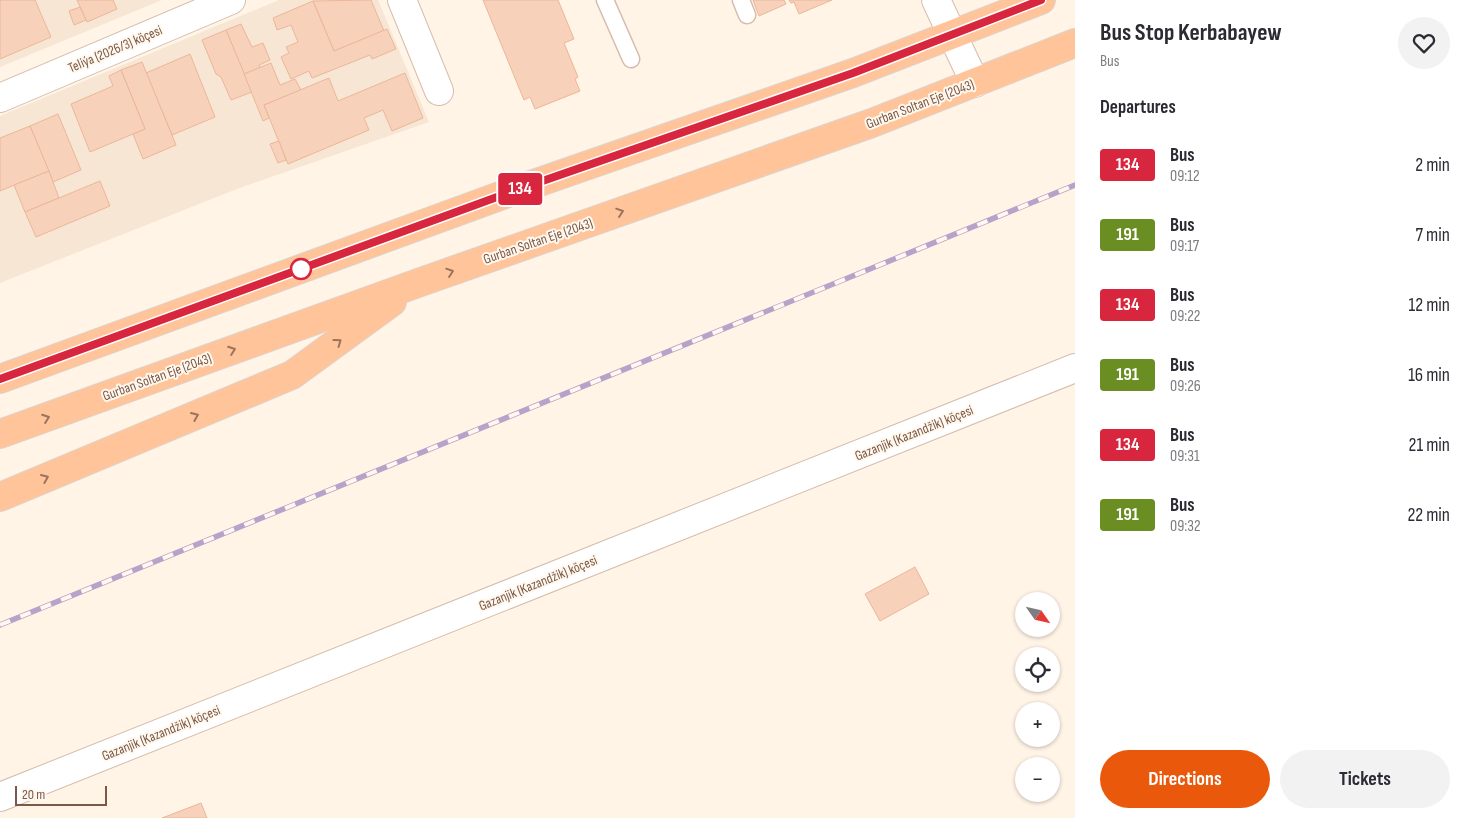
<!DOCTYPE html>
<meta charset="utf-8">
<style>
:root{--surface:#fff;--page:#f2f2f3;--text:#2b2b33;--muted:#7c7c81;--accent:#ea580c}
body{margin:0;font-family:"Sofia Sans Condensed",sans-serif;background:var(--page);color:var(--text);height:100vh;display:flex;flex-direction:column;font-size:19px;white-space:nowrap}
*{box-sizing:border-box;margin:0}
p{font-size:16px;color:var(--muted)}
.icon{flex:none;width:28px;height:28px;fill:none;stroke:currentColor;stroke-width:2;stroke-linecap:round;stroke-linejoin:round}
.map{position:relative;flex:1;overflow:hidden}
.sheet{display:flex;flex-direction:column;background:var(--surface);width:400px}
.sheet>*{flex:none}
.badge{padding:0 10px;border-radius:4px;font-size:18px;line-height:32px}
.needle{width:32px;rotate:124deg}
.buttons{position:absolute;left:1015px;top:592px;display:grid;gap:10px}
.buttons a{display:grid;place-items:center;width:45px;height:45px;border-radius:50%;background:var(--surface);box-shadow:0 1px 4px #0004;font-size:25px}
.scale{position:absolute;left:15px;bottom:12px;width:92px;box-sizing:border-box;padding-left:5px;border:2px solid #7b5847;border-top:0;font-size:14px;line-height:18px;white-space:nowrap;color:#7b5847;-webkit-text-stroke:4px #fff8ee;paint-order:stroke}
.map>.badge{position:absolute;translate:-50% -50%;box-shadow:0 0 0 2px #fff}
h2{padding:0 25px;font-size:19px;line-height:45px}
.round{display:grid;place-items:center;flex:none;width:52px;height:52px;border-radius:26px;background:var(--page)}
.summary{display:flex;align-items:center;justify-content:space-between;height:85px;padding:0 25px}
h1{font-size:24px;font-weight:700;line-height:38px}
.button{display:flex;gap:10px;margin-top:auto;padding:10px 25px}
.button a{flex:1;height:58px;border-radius:30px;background:var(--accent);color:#fff;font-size:20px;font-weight:700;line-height:58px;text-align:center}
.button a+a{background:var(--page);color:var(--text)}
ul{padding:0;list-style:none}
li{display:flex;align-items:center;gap:15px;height:70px;padding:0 25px}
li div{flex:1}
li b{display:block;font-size:19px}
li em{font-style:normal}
li .badge{min-width:55px;font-weight:700;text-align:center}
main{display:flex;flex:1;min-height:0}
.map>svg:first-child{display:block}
.residential{fill:#f7e6d3}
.building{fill:#f7d1ba;stroke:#ecb699}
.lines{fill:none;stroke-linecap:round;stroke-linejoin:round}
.service-casing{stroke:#d5bdad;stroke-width:19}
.minor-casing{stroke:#d5bdad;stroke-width:30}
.tertiary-casing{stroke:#d5bdad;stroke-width:30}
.trunk-casing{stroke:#ddd4cf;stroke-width:30}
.service{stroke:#fff;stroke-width:16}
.minor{stroke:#fff;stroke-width:28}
.tertiary{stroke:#fff;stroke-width:28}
.trunk{stroke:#ffc499;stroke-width:28}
.rail-casing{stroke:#b7a2ca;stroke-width:5.5}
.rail{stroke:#fff8ee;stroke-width:4;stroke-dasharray:11;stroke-linecap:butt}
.oneway{stroke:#9c735c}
.line-casing{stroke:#fff;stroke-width:11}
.line{stroke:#d7263d;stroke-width:8}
.stop-dot{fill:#fff;stroke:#d7263d;stroke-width:2.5}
.labels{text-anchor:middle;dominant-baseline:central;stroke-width:4;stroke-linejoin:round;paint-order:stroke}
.street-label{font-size:14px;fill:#7b5847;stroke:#fff8ee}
</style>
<main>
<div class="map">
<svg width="1075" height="818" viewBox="0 0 1075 818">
<rect width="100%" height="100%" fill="#fff4e6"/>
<g class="residential">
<polygon points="0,0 162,0 0,67"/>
<polygon points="279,0 378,0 429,122 237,189 0,283 0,116"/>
</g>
<g class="building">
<polygon points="0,0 35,0 51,37 0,59"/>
<polygon points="77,0 113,0 117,9 87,22"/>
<polygon points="371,0 384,31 334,51 313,1"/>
<polygon points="483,0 558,0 574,39 564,43 578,77 575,79 580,91 535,109 530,97 524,100"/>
<polygon points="753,0 784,0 786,4 759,16"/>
<polygon points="789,0 832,0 799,14 794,2 791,3"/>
<polygon points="313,1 334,51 387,29 396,49 372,59 370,55 312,78 309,71 291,79 281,57 289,53 286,47 298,42 291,25 277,30 273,18"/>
<polygon points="80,7 86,20 74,25 69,11"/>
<polygon points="241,24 252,47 263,43 270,60 259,65 260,68 244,74 226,30"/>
<polygon points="226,30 252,92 231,100 221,77 216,74 202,40"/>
<polygon points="190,54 215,117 172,135 146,73"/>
<polygon points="142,62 176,145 143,159 133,134 145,129 121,70"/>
<polygon points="271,63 280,85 295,79 301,90 264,105 269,118 263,121 244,74"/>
<polygon points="121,70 145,129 90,152 71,104 113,86 109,76"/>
<polygon points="405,73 423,118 392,131 383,110 364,118 369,130 288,164 264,105 329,78 338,101"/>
<polygon points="58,114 81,170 53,182 30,126"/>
<polygon points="30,126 49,171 0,191 0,138"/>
<polygon points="279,141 286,160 278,163 270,144"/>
<polygon points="49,171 59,198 25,212 14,185"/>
<polygon points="100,181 110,206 36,237 25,212"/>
<polygon points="915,567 929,594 880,621 865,594"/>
<polygon points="201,803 207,818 162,818"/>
</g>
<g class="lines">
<g class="service-casing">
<g id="service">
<polyline points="605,0 631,59"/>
<polyline points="741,0 747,15"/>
</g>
</g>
<g class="minor-casing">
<g id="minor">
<polyline points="402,0 439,91"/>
<polyline points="0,98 231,0"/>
<polyline points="0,797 1075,368"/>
</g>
</g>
<g class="tertiary-casing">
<polyline id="tertiary" points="936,0 975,83"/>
</g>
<g class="trunk-casing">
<g id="trunk">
<polyline points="0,379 508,193 853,73 1041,0"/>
<polyline points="0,434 418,283 872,123 1075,43"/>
<polyline points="0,497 292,375 392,302"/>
</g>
</g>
<use href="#service" class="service"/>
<use href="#minor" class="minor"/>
<use href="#tertiary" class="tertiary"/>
<use href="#trunk" class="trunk"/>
<g class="rail-casing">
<polyline id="rail" points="0,625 1075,185"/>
</g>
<use href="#rail" class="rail"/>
</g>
<defs><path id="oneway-chevron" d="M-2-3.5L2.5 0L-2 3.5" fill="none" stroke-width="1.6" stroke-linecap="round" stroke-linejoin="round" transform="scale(1.25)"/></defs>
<g class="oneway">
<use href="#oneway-chevron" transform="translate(620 212) rotate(-19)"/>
<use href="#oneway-chevron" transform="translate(450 272) rotate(-19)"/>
<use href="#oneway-chevron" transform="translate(338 342) rotate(-36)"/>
<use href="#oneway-chevron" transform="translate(232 350) rotate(-20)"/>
<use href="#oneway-chevron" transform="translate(195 416) rotate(-23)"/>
<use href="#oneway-chevron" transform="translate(46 418) rotate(-20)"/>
<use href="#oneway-chevron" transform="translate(45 478) rotate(-23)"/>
</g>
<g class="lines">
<g class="line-casing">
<polyline id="line" points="0,379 508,193 853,73 1041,0"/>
</g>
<use href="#line" class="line"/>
</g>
<circle class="stop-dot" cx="301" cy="269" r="10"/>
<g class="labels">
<g class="street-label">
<text transform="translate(115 49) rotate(-23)">Teliýa (2026/3) köçesi</text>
<text transform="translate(920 104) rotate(-21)">Gurban Soltan Eje (2043)</text>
<text transform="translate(538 241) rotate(-19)">Gurban Soltan Eje (2043)</text>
<text transform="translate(157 377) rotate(-20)">Gurban Soltan Eje (2043)</text>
<text transform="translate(914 433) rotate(-22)">Gazanjik (Kazandžik) köçesi</text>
<text transform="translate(538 583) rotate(-22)">Gazanjik (Kazandžik) köçesi</text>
<text transform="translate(161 733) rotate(-22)">Gazanjik (Kazandžik) köçesi</text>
</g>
</g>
</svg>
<div class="buttons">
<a><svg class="needle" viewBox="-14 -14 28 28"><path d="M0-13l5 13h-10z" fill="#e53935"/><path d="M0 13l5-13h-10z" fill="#7c7c81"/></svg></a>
<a><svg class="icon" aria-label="locate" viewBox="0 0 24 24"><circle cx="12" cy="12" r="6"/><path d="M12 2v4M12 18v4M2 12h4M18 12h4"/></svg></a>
<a>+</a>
<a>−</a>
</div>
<div class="scale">20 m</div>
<b class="badge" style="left:520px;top:189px;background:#d7263d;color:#fff">134</b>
</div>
<section class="sheet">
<div class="summary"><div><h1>Bus Stop Kerbabayew</h1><p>Bus</p></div><a class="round"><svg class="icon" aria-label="heart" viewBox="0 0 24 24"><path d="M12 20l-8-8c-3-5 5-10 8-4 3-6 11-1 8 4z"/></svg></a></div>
<h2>Departures</h2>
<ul>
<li><span class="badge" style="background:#d7263d;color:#fff">134</span><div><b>Bus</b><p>09:12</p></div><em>2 min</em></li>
<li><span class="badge" style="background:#6b8e23;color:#fff">191</span><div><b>Bus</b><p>09:17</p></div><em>7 min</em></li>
<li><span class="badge" style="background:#d7263d;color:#fff">134</span><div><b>Bus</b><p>09:22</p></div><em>12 min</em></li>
<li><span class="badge" style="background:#6b8e23;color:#fff">191</span><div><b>Bus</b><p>09:26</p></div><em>16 min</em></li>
<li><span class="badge" style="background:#d7263d;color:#fff">134</span><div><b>Bus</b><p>09:31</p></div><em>21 min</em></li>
<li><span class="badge" style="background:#6b8e23;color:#fff">191</span><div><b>Bus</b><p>09:32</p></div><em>22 min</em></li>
</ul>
<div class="button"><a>Directions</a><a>Tickets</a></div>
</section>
</main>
